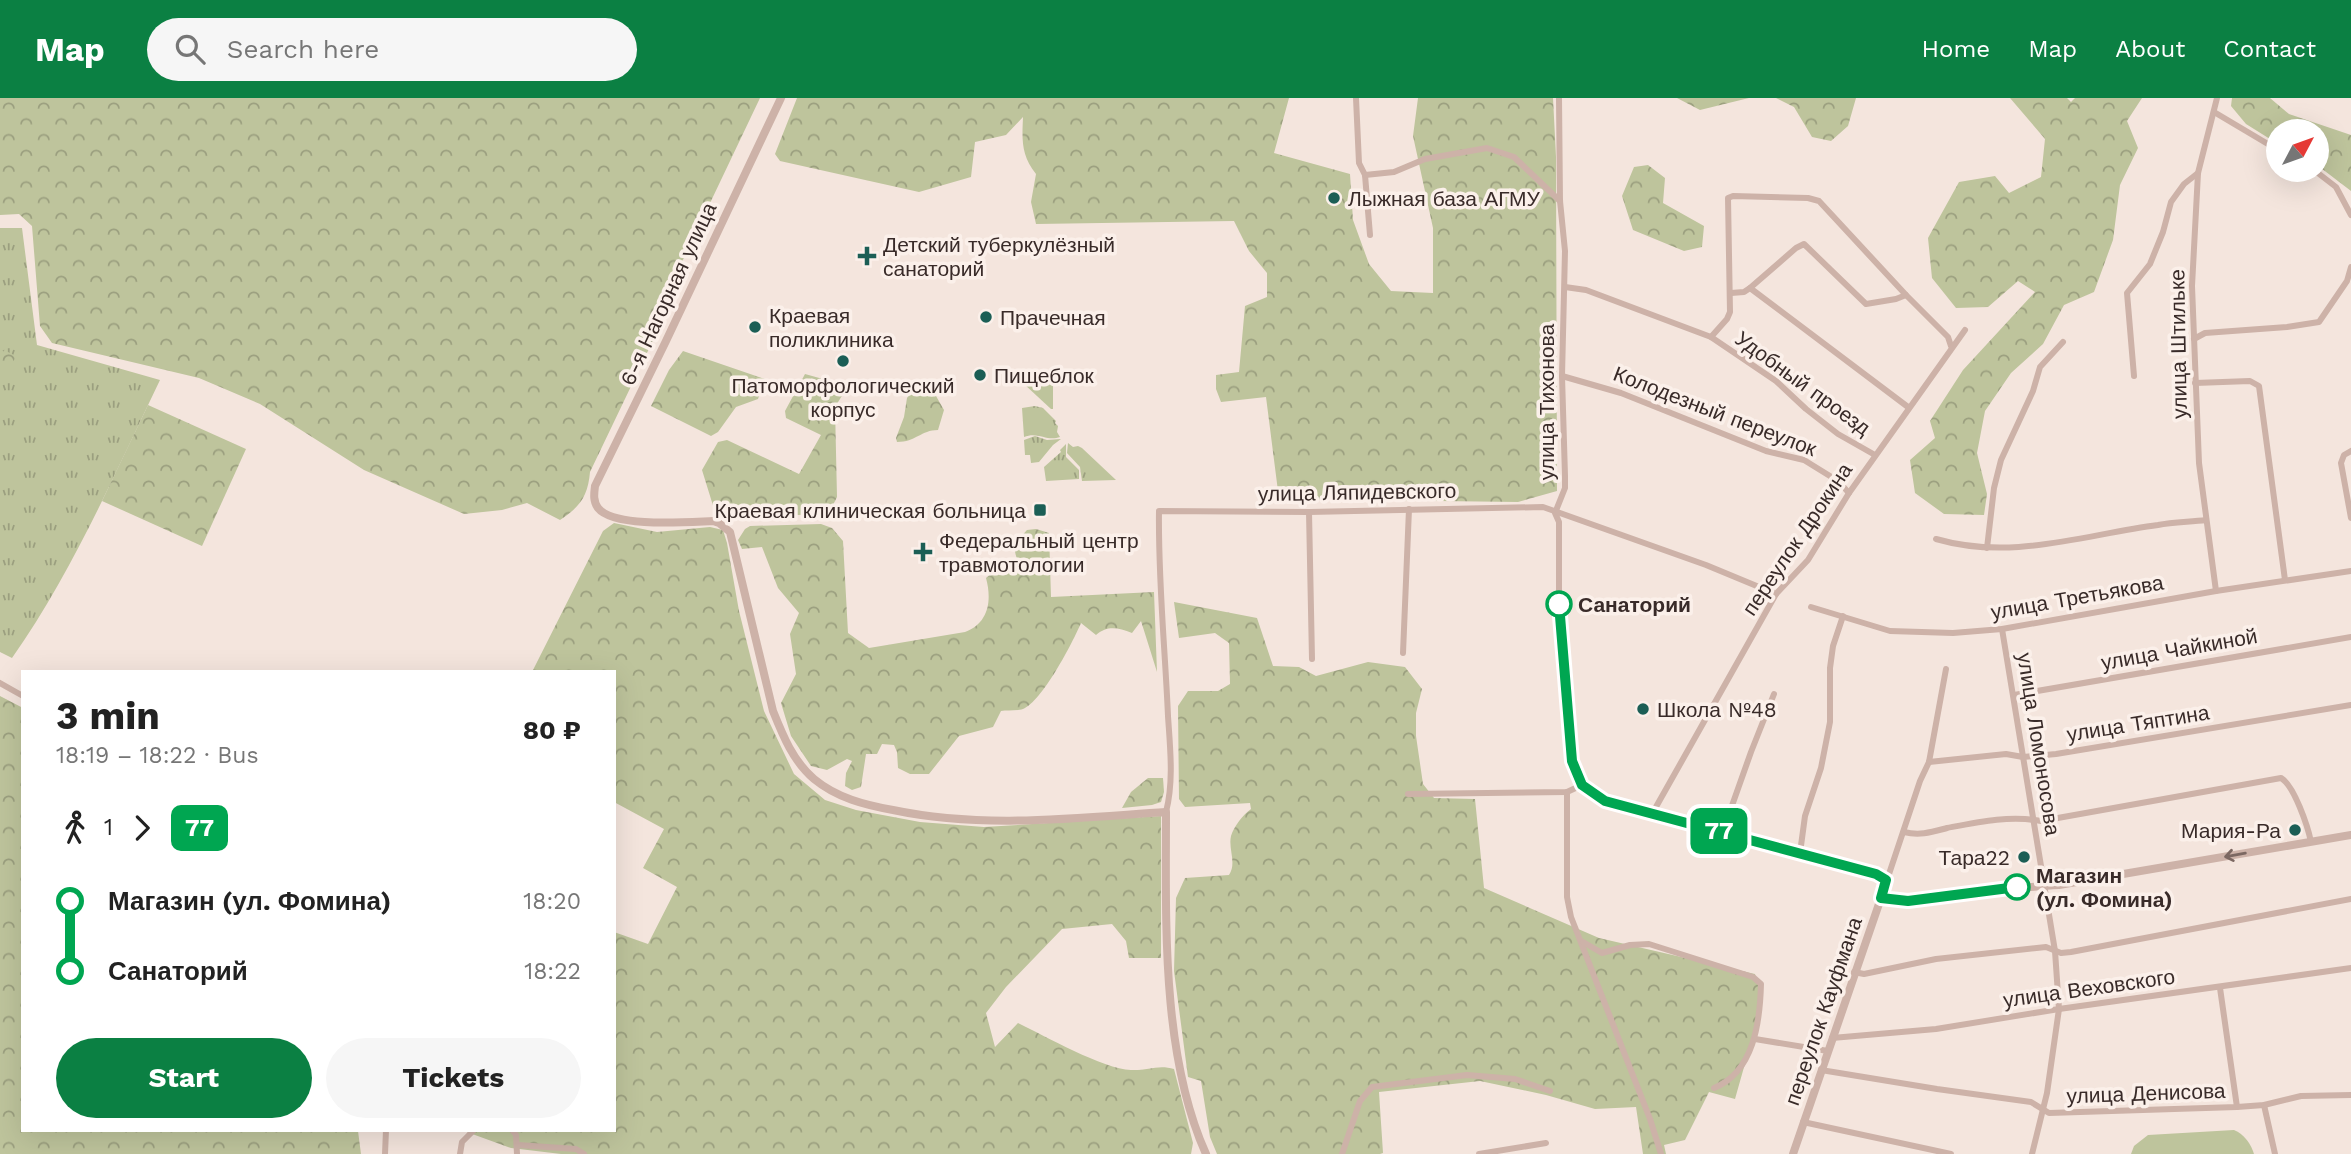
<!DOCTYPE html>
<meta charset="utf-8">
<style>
:root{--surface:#fff;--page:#f6f6f6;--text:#222;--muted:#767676;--accent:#0b8043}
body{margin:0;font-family:"Work Sans",sans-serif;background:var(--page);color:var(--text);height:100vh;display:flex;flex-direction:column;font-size:26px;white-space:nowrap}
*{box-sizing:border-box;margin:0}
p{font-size:23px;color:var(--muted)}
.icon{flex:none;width:38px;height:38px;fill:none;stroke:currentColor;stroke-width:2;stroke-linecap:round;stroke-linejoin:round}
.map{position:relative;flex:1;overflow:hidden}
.side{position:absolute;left:21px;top:572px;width:595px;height:462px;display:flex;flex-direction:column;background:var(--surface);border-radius:0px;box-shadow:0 7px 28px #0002}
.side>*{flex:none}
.badge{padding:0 14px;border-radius:10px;font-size:24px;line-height:46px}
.needle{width:46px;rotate:49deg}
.fabs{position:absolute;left:2266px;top:21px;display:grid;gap:14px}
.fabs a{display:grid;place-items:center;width:63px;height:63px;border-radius:50%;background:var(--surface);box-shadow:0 7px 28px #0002;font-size:35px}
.map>.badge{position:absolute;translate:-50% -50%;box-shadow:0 0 0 4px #fff}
.legs{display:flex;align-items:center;gap:10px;height:77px;padding:0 35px;font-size:23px}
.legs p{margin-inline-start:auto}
.overview{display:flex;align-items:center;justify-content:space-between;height:119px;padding:0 35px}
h1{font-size:38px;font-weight:700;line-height:52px}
.action{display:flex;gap:14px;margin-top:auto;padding:14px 35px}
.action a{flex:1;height:80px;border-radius:42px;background:var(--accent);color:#fff;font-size:28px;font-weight:700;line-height:80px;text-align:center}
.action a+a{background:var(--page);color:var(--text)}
ul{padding:0 35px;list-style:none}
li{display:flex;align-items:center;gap:24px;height:70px;font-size:26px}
li i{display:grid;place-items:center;width:10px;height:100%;margin:0 9px;background:currentColor}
li i::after{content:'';width:18px;height:18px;margin:-9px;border:5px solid;border-radius:50%;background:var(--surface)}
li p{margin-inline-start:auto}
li:first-child i{background:linear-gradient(#0000 50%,currentColor 0)}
li:last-child i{background:linear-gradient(currentColor 50%,#0000 0)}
header{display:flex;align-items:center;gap:42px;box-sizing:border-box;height:98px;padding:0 35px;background:var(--accent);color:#fff}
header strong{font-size:33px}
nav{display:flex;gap:38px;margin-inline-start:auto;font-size:24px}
.search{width:490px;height:63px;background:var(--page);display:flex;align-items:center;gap:18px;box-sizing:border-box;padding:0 24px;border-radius:38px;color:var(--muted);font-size:26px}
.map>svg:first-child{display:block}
.grass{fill:url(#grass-tufts)}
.forest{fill:url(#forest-crowns)}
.park{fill:#bec49c}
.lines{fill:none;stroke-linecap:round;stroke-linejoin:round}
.minor{stroke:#cdb2a8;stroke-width:6}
.tertiary{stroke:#cdb2a8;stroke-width:8}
.oneway{stroke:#7c6862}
.line-1-casing{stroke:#fff;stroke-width:16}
.line-1{stroke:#00a651;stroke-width:10}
.poi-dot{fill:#1b5e55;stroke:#fbf0ea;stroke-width:2.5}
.stop-1-dot{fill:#fff;stroke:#00a651;stroke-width:3.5}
.labels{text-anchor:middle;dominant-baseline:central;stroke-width:7;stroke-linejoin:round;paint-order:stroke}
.poi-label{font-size:21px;fill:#392b29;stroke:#fbf0ea;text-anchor:start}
.street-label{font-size:21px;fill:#392b29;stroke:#fbf0ea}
.stop-label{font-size:21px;font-weight:bold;fill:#392b29;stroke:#fbf0ea;text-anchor:start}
</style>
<header>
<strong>Map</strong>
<div class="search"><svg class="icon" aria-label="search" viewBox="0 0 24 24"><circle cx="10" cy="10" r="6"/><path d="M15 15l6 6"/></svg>Search here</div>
<nav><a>Home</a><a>Map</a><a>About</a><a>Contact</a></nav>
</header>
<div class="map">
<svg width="2351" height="1056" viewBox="0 0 2351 1056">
<defs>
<pattern id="grass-tufts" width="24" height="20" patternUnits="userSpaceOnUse" patternTransform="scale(1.75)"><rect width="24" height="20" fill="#bec49c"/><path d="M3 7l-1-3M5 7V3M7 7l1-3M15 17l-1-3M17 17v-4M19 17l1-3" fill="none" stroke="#9b9f7f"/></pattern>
<pattern id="forest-crowns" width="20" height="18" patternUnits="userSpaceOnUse" patternTransform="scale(1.75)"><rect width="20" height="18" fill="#bec49c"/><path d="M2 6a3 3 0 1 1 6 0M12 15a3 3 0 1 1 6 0" fill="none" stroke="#9b9f7f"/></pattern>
</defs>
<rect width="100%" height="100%" fill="#f4e5dd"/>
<g class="grass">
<path d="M0,130H22L37,247L160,282C115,375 72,475 12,560L0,554Z"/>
<polygon points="1050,285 1053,285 1053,311 1051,311 1024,286"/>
<path d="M1035,308L1043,310L1056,323L1055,325L1058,328L1057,334L1060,339C1047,344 1038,333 1024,339L1022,310Z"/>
<polygon points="1035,338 1047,342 1061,341 1053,347 1039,364 1031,365 1030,357 1025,357 1024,342"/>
<polygon points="1068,345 1073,349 1078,348 1082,350 1116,382 1082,383 1080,369 1067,355"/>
<polygon points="1066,346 1066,359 1079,372 1079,381 1046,383 1044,369 1061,354 1060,352"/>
</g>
<g class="forest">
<path d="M0,0H760L652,227L657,234L590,374C588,398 580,409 560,422L527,405L502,412L464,416L364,372L260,306L199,280L52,245L40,228L32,128L19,116L0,117Z"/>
<path d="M797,0H1289L1274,55L1350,76L1353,122L1369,166L1391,193L1433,195V130L1413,38L1418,0H1553L1556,59L1557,393L1518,404L1279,401L1266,299L1221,304L1216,291V277L1239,274L1245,208L1267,199V175L1249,153L1234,123L1036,126L1031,104L1036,76C1021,57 1022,42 1023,19L1006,37L975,44L971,79L919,94L780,63L775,56Z"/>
<polygon points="1677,0 1749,0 1700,12"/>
<polygon points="1776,0 1856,0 1848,28 1831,43 1812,39 1794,9"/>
<polygon points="2010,0 2067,0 2071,4 2075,0 2142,0 2127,23 2138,50 2120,87 2113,142 2094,194 2064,207 2043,246 2011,275 1985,313 1977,355 1987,396 1984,417 1944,416 1915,395 1910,362 1935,340 1930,323 1963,272 2035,194 2018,183 1988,209 1956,210 1932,180 1928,140 1959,84 1995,78 2009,95 2041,79 2045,41"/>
<polygon points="2232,0 2270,0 2289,16 2351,37 2351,93 2317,67 2317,33 2278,33 2278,46 2246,26 2231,8"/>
<polygon points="1648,67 1665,80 1663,105 1704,128 1702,149 1684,153 1633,132 1622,98 1634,69"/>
<polygon points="4,252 16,258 0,292 0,260"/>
<polygon points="683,253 765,281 758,301 736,309 718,334 711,338 651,308 669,272"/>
<polygon points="805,276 848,288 835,309 837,399 831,411 819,416 754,419 724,419 715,414 702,372 718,344 727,342 799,376 821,337 786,320 785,313"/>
<path d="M918,283L932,291L944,312L938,332C921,332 916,344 897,344L896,340L904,319L907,300Z"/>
<polygon points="148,307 246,351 202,448 102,403"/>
<path d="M614,425L657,434L710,429L723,432L727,445L739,513L764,613L794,676L825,702L856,712L920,724L984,729L1161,718V860H1129L1126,843L1112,826L1062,831L1006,889L986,915L995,949L1018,925C1045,938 1103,971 1131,972C1147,973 1158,966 1174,971L1193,1045L1191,1056H561L511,1050L464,1033L614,1032V834L648,846L677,789L643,770L664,731L614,704V574H532L603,433Z"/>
<path d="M821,426L832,430L843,443L848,535L869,550L965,534C989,525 992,502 986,480L992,475H1015L1018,463C1011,448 1017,443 1027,432L1036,431L1049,435L1051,499L1154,494L1157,574L1141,523L1132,535C1118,530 1108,527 1096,537L1081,525C1073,544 1042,604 1023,611C1017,613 1007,612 1001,613L993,629L959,638L929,676H910L898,670L897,654L894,647L882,646L877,656H866L861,689L852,692L845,688L846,675L852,663L847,661L827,672L811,668L791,638L781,605L796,576L790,536L799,515L778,490L762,449L742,451L738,442L745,431L750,428Z"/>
<path d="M1174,504L1257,520L1273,568L1299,569L1316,578L1368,564L1405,569L1422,591L1416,615V638L1423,686L1434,700L1475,701L1484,790L1599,840L1755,876L1763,902L1735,1001L1709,994L1685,1042L1664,1047L1666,1056H1643L1636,1009L1595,1011L1546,997L1480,983L1379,994L1383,1055L1380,1056H1217L1210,1039L1201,983L1188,979L1174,873L1176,800L1185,780L1229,777C1237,765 1228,751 1231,738C1234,728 1243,717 1251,711L1250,705L1185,709L1179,701L1178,608L1188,593H1218L1230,586L1229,545L1215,535L1179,540Z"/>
<polygon points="0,598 23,610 23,1032 358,1033 361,1056 0,1056"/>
<polygon points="1148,680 1163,680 1164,694 1161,704 1152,707 1122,710 1131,694"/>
</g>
<path class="park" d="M2234,1032C2244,1036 2251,1046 2254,1056H2131L2134,1048L2148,1037Z"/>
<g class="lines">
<g class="minor">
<polyline points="1356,0 1359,65 1365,77 1370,137"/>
<path d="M1559,0L1560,103L1565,153L1562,278L1565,378V390L1555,415L1559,424V498L1572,662C1578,682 1586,693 1605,703L1876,776L1886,782"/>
<polyline points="2214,14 2278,52"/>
<polyline points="2314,72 2336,89 2351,117"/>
<polyline points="1365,77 1394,74 1425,61 1487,50 1514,59 1560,103"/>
<polyline points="1565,189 1586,192 1711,239 1776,283 1806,311 1838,336 1875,357"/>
<polyline points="1750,190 1796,150 1804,146 1866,206 1896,201 1906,197"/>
<polyline points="1731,195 1744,194 1750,190 1908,309"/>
<polyline points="1711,239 1727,221 1730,214 1728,100 1733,98 1808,100 1819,103 1906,197 1948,239 1951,248"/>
<polyline points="2194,241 2205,235 2287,229 2319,224 2347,183 2351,169"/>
<polyline points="1562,278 1621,295 1766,353 1804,362 1838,383 1849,395"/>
<polyline points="2134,278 2127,195 2150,166 2163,134 2171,104 2184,86 2198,75"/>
<polyline points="2195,285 2250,283 2259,288 2285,482"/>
<polyline points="2351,353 2344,357 2341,365 2351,420"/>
<polyline points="1309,414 1312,561"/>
<path d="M1936,441C2012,463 2082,437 2158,427C2173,424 2190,424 2206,422"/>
<polyline points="1987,450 1994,390 2001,362 2033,293 2040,269 2063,244"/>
<polyline points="2216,493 2199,365 2192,188 2198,75 2217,0"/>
<polyline points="1811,509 1890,533 1953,535 2002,531 2216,493 2351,473"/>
<polyline points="2002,531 2055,853 2059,911 2047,995 2032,1056"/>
<polyline points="1403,555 1409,411"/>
<polyline points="0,585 23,598"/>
<polyline points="2014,597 2351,539"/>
<polyline points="1929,664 2006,656 2023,659 2056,656 2351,607"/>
<polyline points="1567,694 1567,799 1571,819 1650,1021 1661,1056"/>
<polyline points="1408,696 1567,694 1582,687"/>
<path d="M1166,714C1174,683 1170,649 1168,618C1165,549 1158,482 1159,413L1309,414L1543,409L1706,467L1776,496"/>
<polyline points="1652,716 1776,496 1808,462 1849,395 1965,232"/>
<polyline points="1723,733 1751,654 1774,596"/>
<path d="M1904,734C1920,738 1932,734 1947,730C1978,724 2010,717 2041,723L2281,680C2294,687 2308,729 2311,744"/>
<polyline points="1800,755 1805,718 1821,670 1830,624 1830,570 1833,548 1843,518"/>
<polyline points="1881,800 1920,683 1929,664 1946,571"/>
<path d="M1583,844L1602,855L1630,847L1649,846L1753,879L1761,886C1760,924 1754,974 1714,990"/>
<polyline points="1854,874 1864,876 1936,861 2046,849 2061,855 2071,854 2351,801"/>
<polyline points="2220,890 2237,1009"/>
<polyline points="1832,940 1936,931 2059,911 2351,870"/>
<polyline points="1755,941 1828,953"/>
<polyline points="1821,972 1937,991 2031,1004 2049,1015 2237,1009 2264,1007 2301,998 2351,997"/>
<polyline points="2264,1007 2275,1056"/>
<polyline points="1803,1024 1951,1056"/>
<polyline points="512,1032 516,1037 517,1056"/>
<polyline points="518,1047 576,1051 584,1056"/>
<polyline points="385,1056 386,1032"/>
<polyline points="460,1056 462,1044 474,1032"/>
<polyline points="1342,1056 1360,1003 1372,989 1467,977 1515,981 1550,993"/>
<polyline points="1479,1056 1546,1045"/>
</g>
<g class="tertiary">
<path d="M781,0L666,243L595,388C594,396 593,403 598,410C614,430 687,424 713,423L719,425L730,434L773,613C783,638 793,663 814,681C837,700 865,707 893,712C983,731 1075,720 1166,714C1166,822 1161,956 1206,1056"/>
<path d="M1793,1056L1881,800C1940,806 2000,789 2059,787L2351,737"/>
</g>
</g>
<defs><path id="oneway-shaft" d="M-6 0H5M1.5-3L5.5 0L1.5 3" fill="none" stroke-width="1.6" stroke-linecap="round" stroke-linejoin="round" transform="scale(1.75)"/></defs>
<use class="oneway" href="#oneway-shaft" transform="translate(2235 757) rotate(170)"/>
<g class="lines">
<g class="line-1-casing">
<polyline id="line-1" points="1559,506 1572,663 1582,687 1605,703 1876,776 1886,782 1881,800 1908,803 2017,789"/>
</g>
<use href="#line-1" class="line-1"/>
</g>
<g class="poi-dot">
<circle cx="1334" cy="100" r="7"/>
<path d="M863.5 147.5h7v7h7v7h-7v7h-7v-7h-7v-7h7z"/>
<circle cx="986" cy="219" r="7"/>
<circle cx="755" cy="229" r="7"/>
<circle cx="843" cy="263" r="7"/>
<circle cx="980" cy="277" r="7"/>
<rect x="1033" y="405" width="14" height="14" rx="3.5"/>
<path d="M919.5 443.5h7v7h7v7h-7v7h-7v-7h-7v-7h7z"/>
<circle cx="1643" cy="611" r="7"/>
<circle cx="2295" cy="732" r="7"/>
<circle cx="2024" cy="759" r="7"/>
</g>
<g class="stop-1-dot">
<circle cx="1559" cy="506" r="12"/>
<circle cx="2017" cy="789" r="12"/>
</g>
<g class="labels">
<g class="poi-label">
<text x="1348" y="100">Лыжная база АГМУ</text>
<text x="883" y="146">Детский туберкулёзный<tspan x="883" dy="24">санаторий</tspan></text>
<text x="769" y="217">Краевая<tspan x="769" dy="24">поликлиника</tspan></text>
<text x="1000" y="219">Прачечная</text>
<text x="994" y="277">Пищеблок</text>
<text x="843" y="287" text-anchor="middle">Патоморфологический<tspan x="843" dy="24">корпус</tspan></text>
<text x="1026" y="412" text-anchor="end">Краевая клиническая больница</text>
<text x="939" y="442">Федеральный центр<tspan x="939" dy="24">травмотологии</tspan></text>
<text x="1657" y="611">Школа №48</text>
<text x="2281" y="732" text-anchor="end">Мария-Ра</text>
<text x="2010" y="759" text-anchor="end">Тара22</text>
</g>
<g class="street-label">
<text transform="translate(668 196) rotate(-65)">6-я Нагорная улица</text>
<text transform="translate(2178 246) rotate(-91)">улица Штильке</text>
<text transform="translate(1803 285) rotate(36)">Удобный проезд</text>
<text transform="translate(1546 304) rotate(-90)">улица Тихонова</text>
<text transform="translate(1715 313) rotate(21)">Колодезный переулок</text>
<text transform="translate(1357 394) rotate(-1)">улица Ляпидевского</text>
<text transform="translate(1797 441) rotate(-56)">переулок Дрокина</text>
<text transform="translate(2077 499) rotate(-10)">улица Третьякова</text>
<text transform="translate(2179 551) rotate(-10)">улица Чайкиной</text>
<text transform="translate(2138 625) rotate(-9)">улица Тяптина</text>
<text transform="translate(2039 646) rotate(81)">улица Ломоносова</text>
<text transform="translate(2089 890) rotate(-8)">улица Веховского</text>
<text transform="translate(1823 913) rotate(-71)">переулок Кауфмана</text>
<text transform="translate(2146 995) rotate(-2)">улица Денисова</text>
</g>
<g class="stop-label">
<text x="1578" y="506">Санаторий</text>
<text x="2036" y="777">Магазин<tspan x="2036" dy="24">(ул. Фомина)</tspan></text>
</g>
</g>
</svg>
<div class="fabs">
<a><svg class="needle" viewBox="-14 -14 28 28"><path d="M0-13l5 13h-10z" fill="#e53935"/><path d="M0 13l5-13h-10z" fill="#767676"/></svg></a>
</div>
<b class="badge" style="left:1719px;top:733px;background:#00a651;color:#fff">77</b>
<section class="side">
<div class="overview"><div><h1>3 min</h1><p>18:19 – 18:22 · Bus</p></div><b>80 ₽</b></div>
<div class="legs"><svg class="icon" aria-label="walk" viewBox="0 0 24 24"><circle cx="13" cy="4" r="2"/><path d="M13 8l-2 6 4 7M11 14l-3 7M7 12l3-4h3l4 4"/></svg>1<svg class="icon" aria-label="forward" viewBox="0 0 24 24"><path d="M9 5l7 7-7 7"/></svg><b class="badge" style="background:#00a651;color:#fff">77</b></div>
<ul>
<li><i style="color:#00a651"></i><b>Магазин (ул. Фомина)</b><p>18:20</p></li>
<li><i style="color:#00a651"></i><b>Санаторий</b><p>18:22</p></li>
</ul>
<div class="action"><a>Start</a><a>Tickets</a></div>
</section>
</div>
